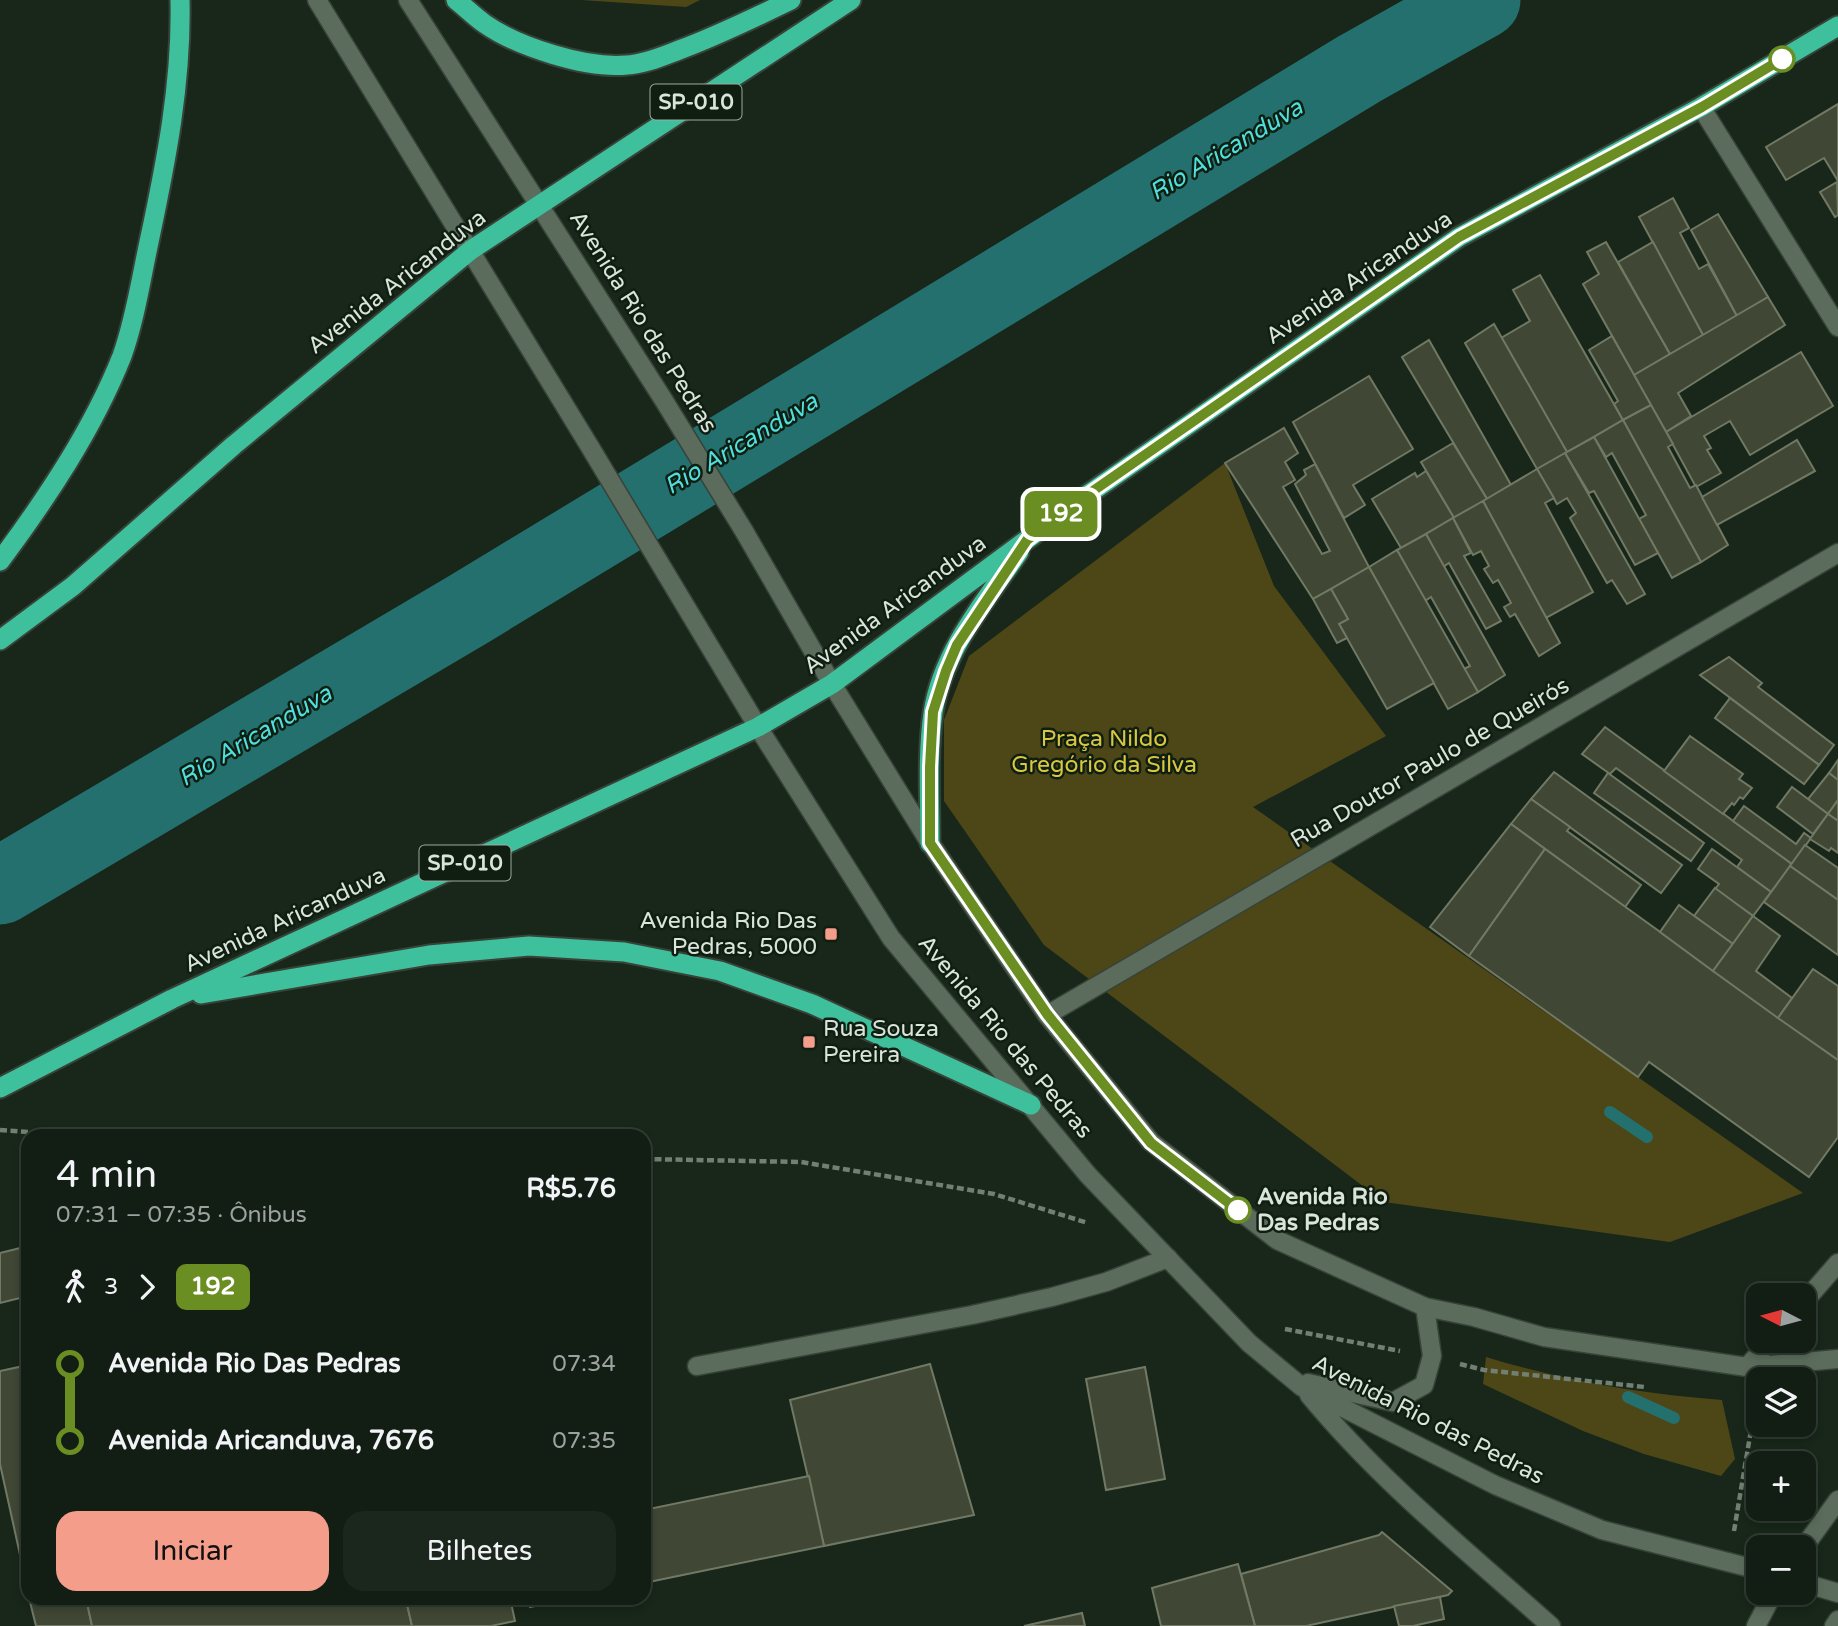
<!DOCTYPE html>
<html lang="pt">
<meta charset="utf-8">
<style>
:root{--surface:#121d14;--page:#1b261d;--text:#f1f3f6;--muted:#9ca2a0;--line:#313b34;--accent:#f49d8b}
body{margin:0;font-family:"Varela Round",sans-serif;background:var(--page);color:var(--text);height:100vh;display:flex;flex-direction:column;font-size:26px;white-space:nowrap}
*{box-sizing:border-box;margin:0}
p{font-size:23px;color:var(--muted)}
.icon{flex:none;width:38px;height:38px;fill:none;stroke:currentColor;stroke-width:2;stroke-linecap:round;stroke-linejoin:round}
.map{position:relative;flex:1;overflow:hidden}
.details{position:absolute;left:21px;top:1129px;width:630px;height:476px;display:flex;flex-direction:column;background:var(--surface);border-radius:21px;box-shadow:0 4px 10px #0003,0 0 0 2px var(--line)}
.details>*{flex:none}
.badge{padding:0 14px;border-radius:10px;font-size:24px;line-height:46px}
.needle{width:46px;rotate:276deg}
.buttons{position:absolute;left:1746px;top:1283px;display:grid;gap:14px}
.buttons a{display:grid;place-items:center;width:70px;height:70px;border-radius:14px;background:var(--surface);box-shadow:0 4px 10px #0003,0 0 0 2px var(--line);font-size:35px}
.map>.badge{position:absolute;translate:-50% -50%;box-shadow:0 0 0 4px #fff}
.legs{display:flex;align-items:center;gap:10px;height:77px;padding:0 35px;font-size:23px}
.legs p{margin-inline-start:auto}
.overview{display:flex;align-items:center;justify-content:space-between;height:119px;padding:0 35px}
h1{font-size:38px;font-weight:600;line-height:52px}
.action{display:flex;gap:14px;margin-top:auto;padding:14px 35px}
.action a{flex:1;height:80px;border-radius:21px;background:var(--accent);color:#111;font-size:28px;font-weight:600;line-height:80px;text-align:center}
.action a+a{background:var(--page);color:var(--text)}
ul{padding:0 35px;list-style:none}
li{display:flex;align-items:center;gap:24px;height:77px;font-size:26px}
li i{display:grid;place-items:center;width:10px;height:100%;margin:0 9px;background:currentColor}
li i::after{content:'';width:18px;height:18px;margin:-9px;border:5px solid;border-radius:50%;background:var(--surface)}
li p{margin-inline-start:auto}
li:first-child i{background:linear-gradient(#0000 50%,currentColor 0)}
li:last-child i{background:linear-gradient(currentColor 50%,#0000 0)}
.map>svg:first-child{display:block}
.green{fill:#4d4717}
.lines{fill:none;stroke-linecap:round;stroke-linejoin:round}
.stream{stroke:#24706f;stroke-width:12}
.river{stroke:#24706f;stroke-width:77}
.building{fill:#404734;stroke:#717964;stroke-width:2}
.service-casing{stroke:#374338;stroke-width:21}
.minor-casing{stroke:#374338;stroke-width:21}
.secondary-casing{stroke:#374338;stroke-width:21}
.trunk-casing{stroke:#374338;stroke-width:23}
.path{stroke:#727f73;stroke-width:4.5;stroke-dasharray:7 3.5;stroke-linecap:butt}
.service{stroke:#5b6c5c;stroke-width:18}
.minor{stroke:#5b6c5c;stroke-width:18}
.secondary{stroke:#5b6c5c;stroke-width:18}
.trunk{stroke:#3ec09c;stroke-width:19}
.line-1-casing{stroke:#fff;stroke-width:16}
.line-1{stroke:#6b8e23;stroke-width:10}
.stop-1-dot{fill:#fff;stroke:#6b8e23;stroke-width:3.5}
.poi-dot{fill:#f49d8b;stroke:#0f1e11;stroke-width:2.5}
.labels{text-anchor:middle;dominant-baseline:central;stroke-width:5;stroke-linejoin:round;paint-order:stroke}
.shield{fill:#0f1e11;stroke:#9da99e;stroke-width:2}
.shield-label{font-size:21px;font-weight:bold;fill:#dae4db}
.street-label{font-size:23px;fill:#dae4db;stroke:#0f1e11}
.park-label{font-size:23px;fill:#d9c740;stroke:#0f1e11}
.poi-label{font-size:23px;fill:#dae4db;stroke:#0f1e11;text-anchor:end}
.stop-label{font-size:23px;font-weight:bold;fill:#dae4db;stroke:#0f1e11;text-anchor:start}
.water-label{font-size:24px;font-style:italic;fill:#50dfde;stroke:#0f1e11}
</style>
<div class="map">
<svg width="1838" height="1626" viewBox="0 0 1838 1626">
<rect width="100%" height="100%" fill="#18271a"/>
<g class="green">
<polygon points="581,0 700,0 686,7"/>
<polygon points="1225,463 1274,586 1386,736 1253,807 1803,1193 1670,1242 1384,1202 1044,945 944,801 944,720 969,656"/>
<path d="M1486,1357C1564,1381 1642,1394 1722,1400L1735,1459L1721,1476L1644,1454L1583,1431L1483,1384Z"/>
</g>
<g class="lines">
<g class="stream">
<polyline points="1610,1112 1647,1137"/>
<polyline points="1628,1397 1674,1418"/>
</g>
<polyline class="river" points="0,886 469,609 1359,69 1482,0"/>
</g>
<g class="building">
<polygon points="1838,104 1838,181 1824,158 1786,180 1766,147"/>
<polygon points="1837,182 1838,215 1835,217 1820,192"/>
<polygon points="1673,198 1689,228 1680,233 1699,269 1708,264 1737,316 1703,335 1639,217"/>
<polygon points="1718,214 1768,297 1737,316 1691,230"/>
<polygon points="1606,242 1670,354 1634,375 1583,284 1599,274 1587,252"/>
<polygon points="1653,242 1703,335 1670,354 1618,262"/>
<polygon points="1540,275 1623,420 1567,452 1501,338 1530,321 1513,290"/>
<polygon points="1768,297 1785,325 1678,393 1691,416 1666,432 1634,375"/>
<polygon points="1494,324 1567,452 1537,469 1465,343"/>
<polygon points="1612,336 1651,405 1623,420 1614,404 1618,401 1589,350"/>
<polygon points="1429,340 1511,485 1487,499 1402,357"/>
<polygon points="1801,352 1833,406 1750,455 1730,421 1704,436 1711,448 1707,450 1721,473 1696,487 1666,432"/>
<polygon points="1369,376 1413,449 1353,485 1365,505 1344,518 1293,422"/>
<polygon points="1651,405 1673,444 1668,447 1690,488 1696,485 1728,545 1701,562 1623,420"/>
<polygon points="1623,420 1701,562 1672,578 1639,519 1646,515 1612,453 1606,457 1594,437"/>
<polygon points="1284,428 1298,453 1285,462 1295,480 1283,487 1322,554 1330,551 1295,484 1306,475 1304,470 1315,464 1369,567 1313,599 1225,463"/>
<polygon points="1594,437 1658,553 1635,565 1594,491 1589,493 1565,453"/>
<polygon points="1797,440 1815,471 1717,525 1702,497"/>
<polygon points="1453,443 1487,499 1454,518 1421,462"/>
<polygon points="1565,453 1645,594 1627,604 1612,580 1607,583 1570,518 1576,513 1567,498 1557,504 1537,469"/>
<polygon points="1537,469 1554,498 1545,503 1593,592 1546,618 1483,501"/>
<polygon points="1426,471 1454,518 1401,548 1372,499 1415,473 1417,477"/>
<polygon points="1483,501 1560,643 1539,656 1515,614 1510,617 1504,607 1511,603 1498,580 1493,583 1484,569 1489,566 1481,551 1473,555 1453,518"/>
<polygon points="1453,518 1471,553 1464,556 1501,621 1486,629 1449,563 1443,567 1426,534"/>
<polygon points="1426,534 1505,675 1478,692 1464,669 1470,666 1431,597 1425,601 1397,550"/>
<polygon points="1397,550 1478,692 1448,709 1369,567"/>
<polygon points="1369,567 1434,683 1387,709 1339,624 1348,619 1331,589"/>
<polygon points="1331,589 1348,619 1339,624 1347,638 1337,643 1313,599"/>
<polygon points="1729,657 1762,683 1758,687 1834,745 1819,765 1700,675"/>
<polygon points="1730,698 1819,765 1804,784 1715,718"/>
<polygon points="1605,727 1792,864 1771,892 1737,867 1742,860 1616,768 1610,774 1582,754"/>
<polygon points="1690,736 1743,774 1739,779 1752,788 1743,799 1740,797 1734,805 1732,803 1723,814 1664,771"/>
<polygon points="1838,760 1838,780 1829,773"/>
<polygon points="1554,772 1682,865 1661,893 1531,799"/>
<polygon points="1608,773 1704,843 1691,861 1594,793"/>
<polygon points="1829,773 1838,780 1838,800 1828,814 1808,799"/>
<polygon points="1792,787 1828,814 1813,834 1777,807"/>
<polygon points="1531,799 1570,827 1567,831 1641,885 1625,907 1511,824"/>
<polygon points="1838,800 1838,821 1828,814"/>
<polygon points="1744,806 1796,844 1804,833 1811,838 1792,864 1733,821"/>
<polygon points="1828,814 1838,821 1838,853 1831,848 1829,851 1810,839"/>
<polygon points="1511,824 1545,849 1469,956 1430,927"/>
<polygon points="1805,845 1838,868 1838,900 1790,866"/>
<polygon points="1545,849 1838,1060 1838,1137 1809,1177 1649,1062 1638,1077 1469,956"/>
<polygon points="1712,849 1771,892 1753,916 1715,889 1719,884 1698,869"/>
<polygon points="1790,866 1838,900 1838,955 1764,902"/>
<polygon points="1715,888 1753,916 1733,944 1694,916"/>
<polygon points="1679,905 1733,944 1713,971 1660,932"/>
<polygon points="1753,916 1780,936 1756,971 1792,998 1778,1018 1713,971"/>
<polygon points="1813,969 1838,986 1838,1060 1778,1018"/>
<polygon points="28,1246 28,1296 0,1303 0,1253"/>
<polygon points="930,1364 974,1515 824,1546 790,1400"/>
<polygon points="28,1365 28,1591 0,1464 0,1371"/>
<polygon points="1145,1367 1165,1479 1106,1490 1086,1379"/>
<polygon points="809,1476 824,1546 644,1583 644,1510"/>
<polygon points="1382,1532 1452,1591 1448,1595 1306,1626 1255,1626 1241,1574 1379,1535"/>
<polygon points="1238,1564 1255,1626 1161,1626 1152,1588"/>
<polygon points="1440,1597 1444,1619 1413,1626 1399,1626 1394,1606"/>
<polygon points="29,1598 86,1598 92,1626 36,1626"/>
<polygon points="86,1598 416,1598 406,1600 412,1626 92,1626"/>
<polygon points="416,1598 510,1598 515,1621 491,1626 412,1626 406,1600"/>
<polygon points="528,1598 573,1598 530,1607"/>
<polygon points="1082,1613 1085,1626 1024,1626"/>
</g>
<g class="lines">
<g class="service-casing">
<polyline id="service" points="697,1366 972,1315 1052,1297 1106,1282 1168,1258"/>
</g>
<g class="minor-casing">
<g id="minor">
<polyline points="1701,107 1838,327"/>
<polyline points="1047,1015 1838,553"/>
<polyline points="1804,1302 1838,1263"/>
<polyline points="1747,1367 1771,1340"/>
</g>
</g>
<g class="secondary-casing">
<g id="secondary">
<polyline points="317,0 590,447 758,727 891,938 1088,1175 1249,1343 1302,1387 1495,1485 1602,1530 1759,1570"/>
<polyline points="408,0 663,399 744,531 832,684 930,843 1047,1015 1151,1142 1277,1240 1425,1307 1474,1317 1544,1337 1747,1367 1838,1359"/>
<polyline points="1308,1383 1393,1402 1424,1385 1432,1356 1425,1307"/>
<path d="M1309,1395C1380,1481 1468,1552 1551,1626"/>
<polyline points="1804,1547 1838,1500"/>
<polyline points="1804,1583 1838,1593"/>
<polyline points="1756,1626 1774,1592"/>
<polyline points="1834,1626 1838,1620"/>
</g>
</g>
<g class="trunk-casing">
<g id="trunk">
<path d="M456,0C466,8 475,17 485,24C518,47 587,69 627,65C645,64 663,56 679,50C717,36 754,18 791,0"/>
<path d="M0,561C47,498 93,429 122,356C135,320 141,279 149,242C166,162 182,82 180,0"/>
<polyline points="0,640 73,586 234,445 471,250 851,0"/>
<path d="M930,843C930,800 927,756 933,713C942,652 985,601 1019,552"/>
<polyline points="201,994 429,955 529,946 624,952 720,971 812,1004 1031,1105"/>
<polyline points="0,1088 172,999 758,727 832,684 1090,493 1459,237 1701,107 1838,26"/>
</g>
</g>
<g class="path">
<polyline points="0,1130 85,1136"/>
<polyline points="644,1159 801,1162 994,1194 1088,1223"/>
<polyline points="1285,1329 1400,1351"/>
<polyline points="1460,1364 1484,1370 1645,1387"/>
<polyline points="1734,1531 1751,1430 1749,1398"/>
</g>
<use href="#service" class="service"/>
<use href="#minor" class="minor"/>
<use href="#secondary" class="secondary"/>
<use href="#trunk" class="trunk"/>
</g>
<g class="lines">
<g class="line-1-casing">
<polyline id="line-1" points="1238,1210 1151,1143 1047,1014 930,843 930,767 933,712 946,671 957,645 1027,540 1090,493 1459,237 1702,107 1782,59"/>
</g>
<use href="#line-1" class="line-1"/>
</g>
<g class="stop-1-dot">
<circle cx="1782" cy="59" r="12"/>
<circle cx="1238" cy="1210" r="12"/>
</g>
<g class="poi-dot">
<rect x="824" y="927" width="14" height="14" rx="3.5"/>
<rect x="802" y="1035" width="14" height="14" rx="3.5"/>
</g>
<g class="labels">
<g class="shield">
<rect x="650.5" y="84.5" width="91" height="35" rx="5"/>
<rect x="419.5" y="845.5" width="91" height="35" rx="5"/>
</g>
<g class="shield-label">
<text x="696" y="102">SP-010</text>
<text x="465" y="863">SP-010</text>
</g>
<g class="street-label">
<text transform="translate(1359 278) rotate(-34)">Avenida Aricanduva</text>
<text transform="translate(397 282) rotate(-38)">Avenida Aricanduva</text>
<text transform="translate(643 322) rotate(58)">Avenida Rio das Pedras</text>
<text transform="translate(895 605) rotate(-36)">Avenida Aricanduva</text>
<text transform="translate(1430 763) rotate(-30)">Rua Doutor Paulo de Queirós</text>
<text transform="translate(285 920) rotate(-25)">Avenida Aricanduva</text>
<text transform="translate(1005 1037) rotate(50)">Avenida Rio das Pedras</text>
<text transform="translate(1428 1420) rotate(27)">Avenida Rio das Pedras</text>
</g>
<g class="park-label">
<text x="1104" y="739">Praça Nildo<tspan x="1104" dy="26">Gregório da Silva</tspan></text>
</g>
<g class="poi-label">
<text x="817" y="921">Avenida Rio Das<tspan x="817" dy="26">Pedras, 5000</tspan></text>
<text x="823" y="1029" text-anchor="start">Rua Souza<tspan x="823" dy="26">Pereira</tspan></text>
</g>
<g class="stop-label">
<text x="1257" y="1197">Avenida Rio<tspan x="1257" dy="26">Das Pedras</tspan></text>
</g>
<g class="water-label">
<text transform="translate(1226 150) rotate(-31)">Rio Aricanduva</text>
<text transform="translate(741 444) rotate(-31)">Rio Aricanduva</text>
<text transform="translate(255 736) rotate(-31)">Rio Aricanduva</text>
</g>
</g>
</svg>
<div class="buttons">
<a><svg class="needle" viewBox="-14 -14 28 28"><path d="M0-13l5 13h-10z" fill="#e53935"/><path d="M0 13l5-13h-10z" fill="#9ca2a0"/></svg></a>
<a><svg class="icon" aria-label="layers" viewBox="0 0 24 24"><path d="M12 4l9 5-9 5-9-5zM3 14l9 5 9-5"/></svg></a>
<a>+</a>
<a>−</a>
</div>
<b class="badge" style="left:1061px;top:514px;background:#6b8e23;color:#fff">192</b>
<section class="details">
<div class="overview"><div><h1>4 min</h1><p>07:31 – 07:35 · Ônibus</p></div><b>R$5.76</b></div>
<div class="legs"><svg class="icon" aria-label="walk" viewBox="0 0 24 24"><circle cx="13" cy="4" r="2"/><path d="M13 8l-2 6 4 7M11 14l-3 7M7 12l3-4h3l4 4"/></svg>3<svg class="icon" aria-label="forward" viewBox="0 0 24 24"><path d="M9 5l7 7-7 7"/></svg><b class="badge" style="background:#6b8e23;color:#fff">192</b></div>
<ul>
<li><i style="color:#6b8e23"></i><b>Avenida Rio Das Pedras</b><p>07:34</p></li>
<li><i style="color:#6b8e23"></i><b>Avenida Aricanduva, 7676</b><p>07:35</p></li>
</ul>
<div class="action"><a>Iniciar</a><a>Bilhetes</a></div>
</section>
</div>
